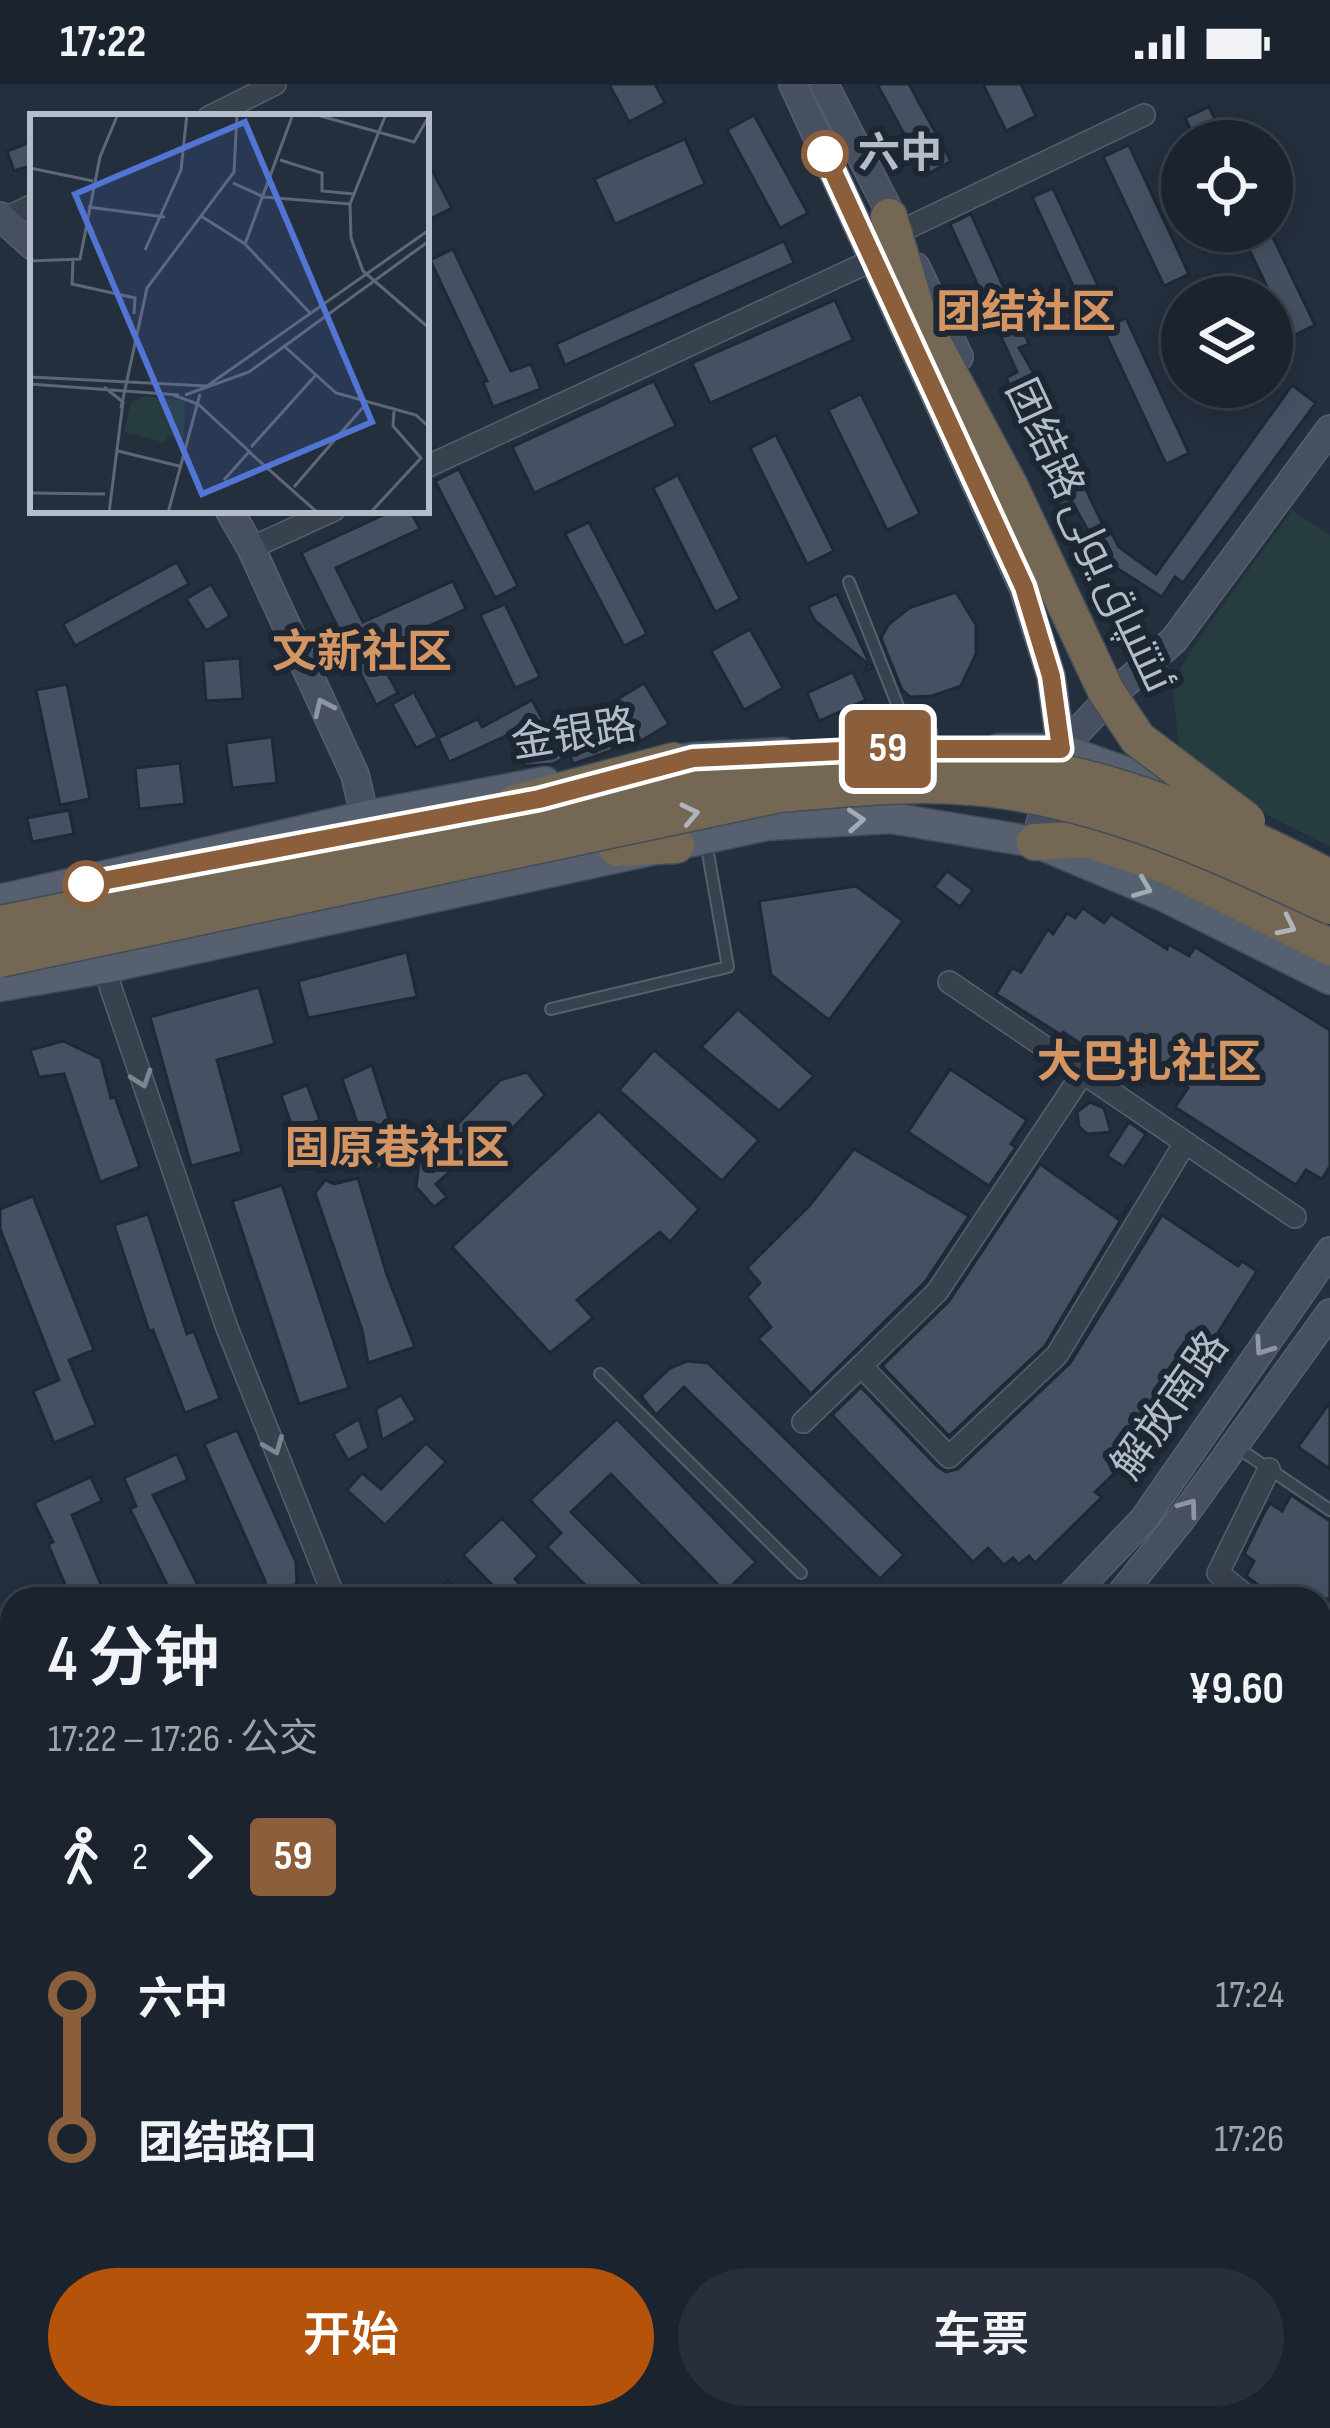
<!DOCTYPE html>
<html lang="zh">
<meta charset="utf-8">
<style>
:root{--surface:#1b232e;--page:#282f3a;--text:#f1f3f6;--muted:#a0a4aa;--line:#39404a;--accent:#b45309}
body{margin:0;font-family:"Sofia Sans Condensed",Cairo,"Noto Sans SC",sans-serif;background:var(--page);color:var(--text);height:100vh;display:flex;flex-direction:column;font-size:45px;white-space:nowrap}
*{box-sizing:border-box;margin:0}
p{font-size:39px;color:var(--muted)}
.icon{flex:none;width:66px;height:66px;fill:none;stroke:currentColor;stroke-width:2;stroke-linecap:round;stroke-linejoin:round}
.map{position:relative;flex:1;overflow:hidden}
.side{position:absolute;left:0px;top:1503px;width:1332px;height:843px;display:flex;flex-direction:column;background:var(--surface);border-radius:36px 36px 0 0;box-shadow:0 6px 30px #0003,0 0 0 3px var(--line)}
.side>*{flex:none}
.badge{padding:0 24px;border-radius:9px;font-size:42px;line-height:78px}
.buttons{position:absolute;left:1161px;top:36px;display:grid;gap:24px}
.buttons a{display:grid;place-items:center;width:132px;height:132px;border-radius:50%;background:var(--surface);box-shadow:0 6px 30px #0003,0 0 0 3px var(--line);font-size:60px}
.map>.badge{position:absolute;translate:-50% -50%;box-shadow:0 0 0 6px #fff}
.legs{display:flex;align-items:center;gap:18px;height:132px;padding:0 48px;font-size:39px}
.legs p{margin-inline-start:auto}
.summary{display:flex;align-items:center;justify-content:space-between;height:204px;padding:0 48px}
h1{font-size:66px;font-weight:600;line-height:90px}
.action{display:flex;gap:24px;margin-top:auto;padding:24px 48px}
.action a{flex:1;height:138px;border-radius:72px;background:var(--accent);color:#fff;font-size:48px;font-weight:600;line-height:138px;text-align:center}
.action a+a{background:var(--page);color:var(--text)}
ul{padding:0 48px;list-style:none}
li{display:flex;align-items:center;gap:42px;height:144px;font-size:45px}
li i{display:grid;place-items:center;width:18px;height:100%;margin:0 15px;background:currentColor}
li i::after{content:'';width:30px;height:30px;margin:-15px;border:9px solid;border-radius:50%;background:var(--surface)}
li p{margin-inline-start:auto}
li:first-child i{background:linear-gradient(#0000 50%,currentColor 0)}
li:last-child i{background:linear-gradient(currentColor 50%,#0000 0)}
.status{display:flex;justify-content:space-between;align-items:center;height:84px;padding:0 60px;background:var(--surface);direction:ltr}
.status svg{height:33px;fill:currentColor}
.map>svg:first-child{display:block}
.green{fill:#263c3f}
.building{fill:#455162;stroke:#1f2835;stroke-width:3}
.lines{fill:none;stroke-linecap:round;stroke-linejoin:round}
.lane-casing{stroke:#565f6c;stroke-width:14}
.street-casing{stroke:#565f6c;stroke-width:24}
.secondary-casing{stroke:#565f6c;stroke-width:30}
.primary-casing{stroke:#414a57;stroke-width:33}
.highway-casing{stroke:#434c59;stroke-width:39}
.lane{stroke:#38414e;stroke-width:10}
.street{stroke:#38414e;stroke-width:21}
.secondary{stroke:#465061;stroke-width:27}
.primary{stroke:#56606e;stroke-width:30}
.highway{stroke:#746855;stroke-width:36}
.highway-bridge-casing{stroke:#434c59;stroke-width:39;stroke-linecap:butt}
.highway-bridge{stroke:#746855;stroke-width:36}
.oneway{stroke:#8e96a5}
.oneway2{stroke:#aeb4bd}
.oneway3{stroke:#a1aab7}
.oneway4{stroke:#7c8592}
.line-1-casing{stroke:#fff;stroke-width:27}
.line-1{stroke:#8b5e3c;stroke-width:18}
.stop-1-dot{fill:#fff;stroke:#8b5e3c;stroke-width:6}
.labels{text-anchor:middle;dominant-baseline:central;stroke-width:12;stroke-linejoin:round;paint-order:stroke}
.stop-label{font-size:42px;font-weight:bold;fill:#b4bcc9;stroke:#1d2633;text-anchor:start}
.street-label{font-size:42px;fill:#b4bcc9;stroke:#1d2633}
.neighbourhood-label{font-size:45px;font-weight:bold;fill:#d59563;stroke:#1d2633}
.inset-road{fill:none;stroke:#5e6776;stroke-width:3}
.view{fill:#5274d3;fill-opacity:0.15;stroke:#5274d3;stroke-width:6}
.inset-edge{fill:none;stroke:#b4bcc9;stroke-width:6}
</style>
<div class="status"><b>17:22</b><svg viewBox="0 0 49 12"><path d="M0 12V9h3v3zM5 12V6h3v6zM10 12V3h3v9zM15 12V0h3v12zM26 1h20v11H26zM47 4h2v5h-2z"/></svg></div>
<div class="map">
<svg width="1330" height="2344" viewBox="0 0 1330 2344">
<rect width="100%" height="100%" fill="#242f3e"/>
<polygon class="green" points="1292,426 1330,451 1330,762 1223,709 1179,662 1172,599 1195,560"/>
<g class="building">
<polygon points="609,0 655,0 665,19 629,38"/>
<polygon points="877,0 909,0 951,77 926,91"/>
<polygon points="983,0 1021,0 1036,32 1006,47"/>
<polygon points="1209,23 1226,57 1196,57 1185,34"/>
<polygon points="754,31 808,129 780,144 727,46"/>
<polygon points="685,55 705,100 615,140 594,95"/>
<polygon points="33,57 33,81 14,87 7,67"/>
<polygon points="1129,61 1189,190 1164,202 1103,73"/>
<polygon points="426,75 452,124 426,137"/>
<polygon points="1053,104 1112,232 1091,241 1032,113"/>
<polygon points="971,130 1029,260 1019,264 1049,315 1044,317 1102,439 1105,437 1119,463 1156,490 1292,301 1316,319 1183,499 1175,493 1162,513 1104,476 1076,425 1063,431 1021,342 1031,337 1006,294 1017,288 950,140"/>
<polygon points="1240,147 1270,147 1315,241 1291,253"/>
<polygon points="784,157 794,179 565,281 556,260"/>
<polygon points="453,165 511,287 531,280 541,305 493,323 483,298 487,297 430,176"/>
<polygon points="1212,191 1223,213 1195,213 1189,202"/>
<polygon points="835,216 853,256 710,319 692,279"/>
<polygon points="1126,234 1189,369 1166,380 1103,245"/>
<polygon points="654,297 676,342 534,409 512,363"/>
<polygon points="861,310 920,430 887,446 828,326"/>
<polygon points="776,351 834,467 807,480 750,364"/>
<polygon points="459,385 518,502 495,514 435,397"/>
<polygon points="678,391 740,515 715,528 653,404"/>
<polygon points="394,426 410,426 420,445 336,484 363,538 453,497 466,525 375,567 398,609 376,621 301,469"/>
<polygon points="589,438 647,550 624,562 565,450"/>
<polygon points="177,478 189,500 75,562 63,540"/>
<polygon points="211,500 230,532 206,547 186,515"/>
<polygon points="956,508 976,541 976,570 961,602 932,612 910,613 902,606 881,554 888,541 909,524"/>
<polygon points="837,510 872,584 865,587 868,580 815,537 808,523"/>
<polygon points="505,520 540,593 515,604 480,531"/>
<polygon points="750,545 783,604 744,626 711,567"/>
<polygon points="240,574 243,615 206,617 203,577"/>
<polygon points="853,588 866,616 819,637 807,609"/>
<polygon points="644,599 669,640 641,657 616,616"/>
<polygon points="67,600 90,715 60,721 36,606"/>
<polygon points="414,608 438,653 416,664 392,620"/>
<polygon points="532,616 553,654 602,637 613,666 573,680 570,671 553,680 525,682 508,651 449,678 438,654 478,635 482,643"/>
<polygon points="272,653 277,699 232,704 226,659"/>
<polygon points="180,679 185,720 139,725 135,684"/>
<polygon points="69,726 74,750 32,758 27,734"/>
<polygon points="947,787 973,806 960,823 934,803"/>
<polygon points="856,802 903,837 829,936 771,891 759,817"/>
<polygon points="1083,824 1104,839 1111,830 1167,865 1168,860 1189,872 1195,863 1330,946 1330,1082 1322,1095 1306,1086 1296,1101 1175,1023 1188,1004 1156,982 1142,1001 1063,948 1061,951 996,910 1012,884 1021,888 1048,845 1053,850 1067,829 1075,834"/>
<polygon points="407,868 417,913 308,934 298,897"/>
<polygon points="259,903 275,960 217,976 242,1068 191,1082 150,933"/>
<polygon points="738,925 814,992 779,1027 701,963"/>
<polygon points="63,957 101,975 111,1014 115,1013 140,1083 100,1098 64,990 39,993 30,966"/>
<polygon points="654,966 759,1056 722,1097 619,1006"/>
<polygon points="372,981 401,1073 374,1087 342,995"/>
<polygon points="950,985 1027,1036 1011,1060 1016,1063 989,1102 908,1048"/>
<polygon points="527,988 545,1011 473,1085 464,1075 436,1100 447,1113 434,1123 416,1103 419,1080 500,996"/>
<polygon points="307,1001 320,1036 293,1046 281,1011"/>
<polygon points="1090,1018 1104,1024 1111,1048 1087,1050 1079,1043 1077,1028"/>
<polygon points="599,1027 699,1125 670,1158 660,1148 577,1216 593,1234 550,1269 452,1163"/>
<polygon points="1129,1038 1146,1050 1124,1083 1107,1072"/>
<polygon points="854,1065 969,1132 925,1198 811,1310 758,1255 771,1243 747,1213 760,1199 747,1184 810,1121"/>
<polygon points="1040,1080 1118,1135 1132,1117 1045,1262 949,1352 882,1282 949,1217"/>
<polygon points="358,1094 387,1191 415,1263 368,1279 362,1246 315,1109 325,1096 334,1100"/>
<polygon points="282,1101 349,1304 299,1320 232,1117"/>
<polygon points="33,1112 94,1266 69,1276 96,1341 54,1359 33,1307 59,1296 0,1145 0,1125"/>
<polygon points="148,1130 187,1250 194,1247 220,1315 185,1329 153,1246 149,1247 114,1141"/>
<polygon points="1162,1131 1238,1182 1242,1177 1257,1187 1152,1353 1095,1408 1102,1413 1035,1479 1029,1472 1019,1480 1013,1474 1004,1481 988,1464 973,1478 832,1331 861,1303 938,1383 946,1388 958,1385 1070,1279"/>
<polygon points="687,1277 708,1279 904,1471 880,1495 684,1303 656,1331 641,1312 670,1284"/>
<polygon points="401,1311 416,1336 382,1356 376,1325"/>
<polygon points="1330,1318 1330,1385 1298,1363"/>
<polygon points="359,1335 369,1364 348,1376 333,1350"/>
<polygon points="617,1335 756,1478 725,1508 611,1390 571,1428 649,1506 640,1515 599,1515 547,1463 561,1449 530,1416"/>
<polygon points="237,1346 296,1478 297,1498 289,1515 266,1515 265,1497 204,1360"/>
<polygon points="426,1359 446,1378 385,1441 347,1406 362,1389 381,1405"/>
<polygon points="177,1370 188,1396 153,1411 205,1515 174,1515 130,1425 136,1422 124,1394"/>
<polygon points="91,1393 102,1417 72,1431 107,1515 71,1515 48,1460 53,1458 34,1419"/>
<polygon points="1291,1411 1330,1437 1330,1515 1277,1515 1246,1492 1254,1477 1244,1470 1265,1427 1270,1419 1282,1427"/>
<polygon points="502,1434 538,1472 515,1495 534,1515 506,1515 463,1471"/>
<polygon points="448,1497 466,1515 427,1515"/>
</g>
<g class="lines">
<g class="lane-casing">
<g id="lane">
<polyline points="849,498 901,630 911,643 931,647 933,665"/>
<polyline points="551,925 728,883 706,758"/>
<polyline points="600,1290 801,1489"/>
<polyline points="1238,1364 1330,1426"/>
</g>
</g>
<g class="street-casing">
<g id="street">
<polyline points="209,33 275,0"/>
<polyline points="4,135 33,121"/>
<polyline points="899,148 1144,31"/>
<polyline points="426,383 873,176"/>
<polyline points="251,464 334,426"/>
<polyline points="104,884 227,1244 335,1515"/>
<polyline points="949,898 1295,1133"/>
<polyline points="1083,989 937,1208 861,1282 949,1373 1057,1271 1185,1059"/>
<polyline points="803,1338 861,1282"/>
<polyline points="1250,1515 1218,1489 1269,1385"/>
<polyline points="1320,1562 1330,1569"/>
<polyline points="0,1749 12,1756"/>
<polyline points="1320,1785 1330,1792"/>
<polyline points="463,2344 470,2334"/>
</g>
</g>
<g class="secondary-casing">
<g id="secondary">
<polyline points="793,0 1023,503 1051,592 1061,665 1035,758"/>
<polyline points="824,0 900,148"/>
<polyline points="0,132 33,162"/>
<polyline points="916,183 959,273"/>
<polyline points="229,426 251,464 355,691 369,751"/>
<polyline points="1061,665 1112,611 1174,556 1330,345"/>
<polyline points="1068,1515 1144,1435 1330,1167"/>
<polyline points="1117,1515 1182,1434 1330,1229"/>
<polyline points="0,1872 12,1860"/>
<polyline points="1320,2156 1330,2141"/>
<polyline points="33,2344 37,2334"/>
<polyline points="62,2344 66,2334"/>
<polyline points="1192,2344 1199,2334"/>
</g>
</g>
<g class="primary-casing">
<g id="primary">
<polyline points="999,665 1061,665 1150,697"/>
<polyline points="652,680 693,674 783,669"/>
<polyline points="0,816 367,732 545,698"/>
<polyline points="0,902 104,884 767,741 891,734 1035,758 1164,812 1330,895"/>
</g>
</g>
<g class="highway-casing">
<g id="highway">
<polyline points="889,133 917,229 1009,401"/>
<polyline points="515,719 674,677"/>
<polyline points="1035,758 1087,755 1168,782 1330,863"/>
<polyline points="617,764 676,761"/>
</g>
</g>
<use href="#lane" class="lane"/>
<use href="#street" class="street"/>
<use href="#secondary" class="secondary"/>
<use href="#primary" class="primary"/>
<use href="#highway" class="highway"/>
<g class="highway-bridge-casing">
<g id="highway-bridge">
<polyline points="1009,401 1106,607 1138,655 1247,737"/>
<path d="M0,840L774,684C846,679 922,669 994,677C1111,690 1227,740 1330,794"/>
<path d="M0,875L780,710C851,704 922,696 992,705C1114,720 1220,771 1330,822"/>
</g>
</g>
<use href="#highway-bridge" class="highway-bridge"/>
</g>
<defs><path id="oneway-chevron" d="M-2-3.5L2.5 0L-2 3.5" fill="none" stroke-width="1.6" stroke-linecap="round" stroke-linejoin="round" transform="scale(3)"/></defs>
<g class="oneway">
<use href="#oneway-chevron" transform="translate(323 623) rotate(-115)"/>
<use href="#oneway-chevron" transform="translate(1263 1263) rotate(125)"/>
<use href="#oneway-chevron" transform="translate(1189 1423) rotate(-54)"/>
</g>
<g class="oneway2">
<use href="#oneway-chevron" transform="translate(690 730) rotate(-12)"/>
<use href="#oneway-chevron" transform="translate(1287 842) rotate(26)"/>
</g>
<g class="oneway3">
<use href="#oneway-chevron" transform="translate(856 736) rotate(-4)"/>
<use href="#oneway-chevron" transform="translate(1143 804) rotate(22)"/>
</g>
<g class="oneway4">
<use href="#oneway-chevron" transform="translate(142 995) rotate(71)"/>
<use href="#oneway-chevron" transform="translate(274 1362) rotate(68)"/>
</g>
<g class="lines">
<g class="line-1-casing">
<polyline id="line-1" points="86,800 539,715 693,674 884,665 1061,665 1051,592 1024,503 825,70"/>
</g>
<use href="#line-1" class="line-1"/>
</g>
<g class="stop-1-dot">
<circle cx="825" cy="70" r="21"/>
<circle cx="86" cy="800" r="21"/>
</g>
<g class="labels">
<g class="stop-label">
<text x="858" y="70">六中</text>
</g>
<g class="street-label">
<text transform="translate(1089 452) rotate(65)">团结路 ئىتتىپاق يولى</text>
<text transform="translate(574 651) rotate(-9)">金银路</text>
<text transform="translate(1171 1322) rotate(-55)">解放南路</text>
</g>
<g class="neighbourhood-label">
<text x="1026" y="229">团结社区</text>
<text x="362" y="569">文新社区</text>
<text x="1149" y="979">大巴扎社区</text>
<text x="397" y="1065">固原巷社区</text>
</g>
</g>
<g transform="translate(30 30)">
<rect width="399" height="399" fill="#242f3e"/>
<path d="M114,282L155,287L154,324L138,321L135,329L94,318L101,289Z" fill="#263c3f"/>
<path class="inset-road" d="M283,0L384,28L399,2M356,0L320,90L321,124L333,157L399,214M250,46L292,59V77L324,80M0,54L63,67M203,69L234,83L320,90M58,93L135,103M171,102L215,130L280,199M215,130L263,0M115,136L151,56L157,0M43,146L42,170L105,184L104,200M0,147L50,145L70,43L88,0M253,231L306,279L386,301L399,313M0,263L177,272L399,116M0,270L149,281M74,273L93,288L79,399M143,281L168,290L221,339M155,281L219,258L399,127M91,294L117,174L204,58L207,0M221,333L285,262M88,337L149,352M218,337L288,399M194,366L218,339M264,373L334,292M0,379L75,380M138,399L170,280M340,399L391,344L363,312L364,297"/>
<path class="view" d="M215,8L342,308L172,380L45,80Z"/>
<rect width="399" height="399" class="inset-edge"/>
</g>
</svg>
<div class="buttons">
<a><svg class="icon" aria-label="locate" viewBox="0 0 24 24"><circle cx="12" cy="12" r="6"/><path d="M12 2v4M12 18v4M2 12h4M18 12h4"/></svg></a>
<a><svg class="icon" aria-label="layers" viewBox="0 0 24 24"><path d="M12 4l9 5-9 5-9-5zM3 14l9 5 9-5"/></svg></a>
</div>
<b class="badge" style="left:888px;top:665px;background:#8b5e3c;color:#fff">59</b>
<section class="side">
<div class="summary"><div><h1>4 分钟</h1><p>17:22 – 17:26 · 公交</p></div><b>¥9.60</b></div>
<div class="legs"><svg class="icon" aria-label="walk" viewBox="0 0 24 24"><circle cx="13" cy="4" r="2"/><path d="M13 8l-2 6 4 7M11 14l-3 7M7 12l3-4h3l4 4"/></svg>2<svg class="icon" aria-label="forward" viewBox="0 0 24 24"><path d="M9 5l7 7-7 7"/></svg><b class="badge" style="background:#8b5e3c;color:#fff">59</b></div>
<ul>
<li><i style="color:#8b5e3c"></i><b>六中</b><p>17:24</p></li>
<li><i style="color:#8b5e3c"></i><b>团结路口</b><p>17:26</p></li>
</ul>
<div class="action"><a>开始</a><a>车票</a></div>
</section>
</div>
